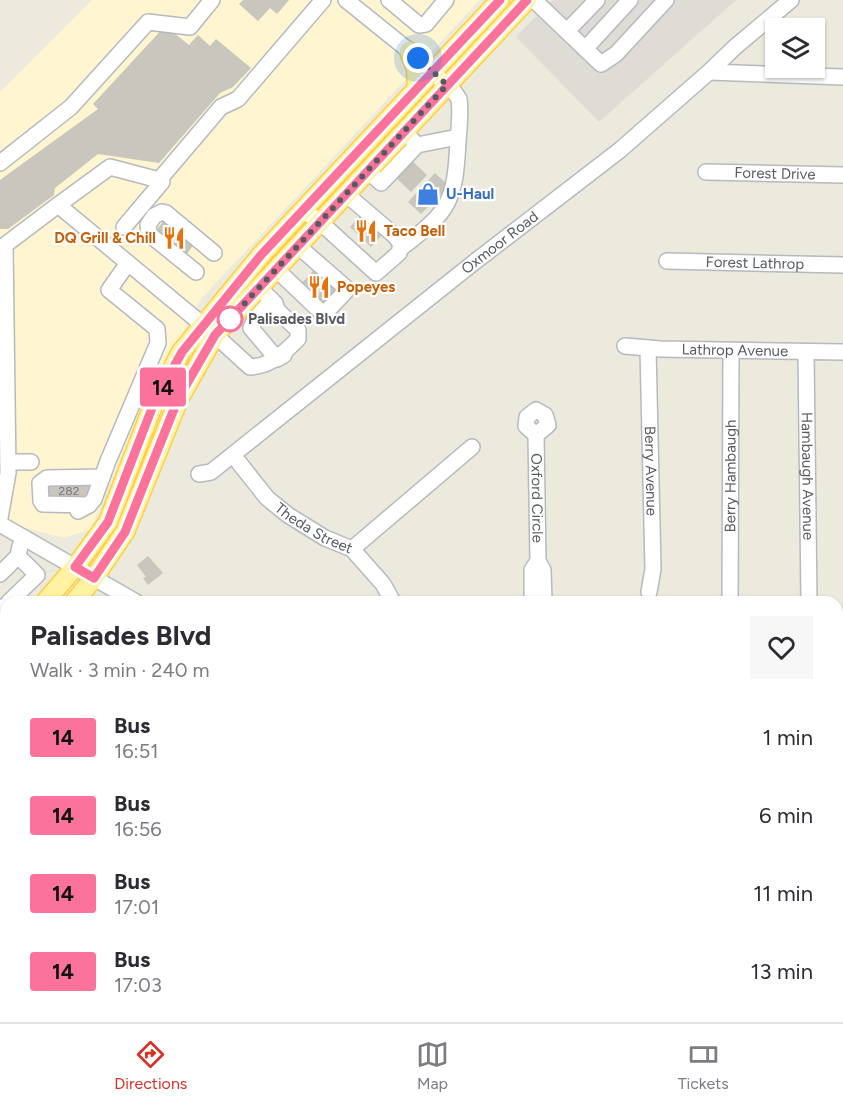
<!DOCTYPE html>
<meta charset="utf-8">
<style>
:root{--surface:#fff;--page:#f7f7f7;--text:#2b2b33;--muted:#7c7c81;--line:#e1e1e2;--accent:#d93025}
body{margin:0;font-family:Figtree,sans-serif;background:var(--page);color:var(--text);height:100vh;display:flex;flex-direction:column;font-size:22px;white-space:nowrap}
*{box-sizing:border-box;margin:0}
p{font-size:20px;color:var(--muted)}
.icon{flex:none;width:33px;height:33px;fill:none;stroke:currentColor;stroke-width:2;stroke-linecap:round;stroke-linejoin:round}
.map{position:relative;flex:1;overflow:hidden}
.panel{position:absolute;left:0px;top:596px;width:843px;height:428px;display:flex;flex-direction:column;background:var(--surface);border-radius:18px 18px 0 0;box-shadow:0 2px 4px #0004}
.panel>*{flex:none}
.badge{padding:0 12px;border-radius:4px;font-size:21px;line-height:39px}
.controls{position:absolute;left:765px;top:18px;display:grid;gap:12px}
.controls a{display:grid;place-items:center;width:60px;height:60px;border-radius:0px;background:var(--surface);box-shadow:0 2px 4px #0004;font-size:30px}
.you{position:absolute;width:30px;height:30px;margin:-15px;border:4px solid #fff;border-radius:50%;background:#1a73e8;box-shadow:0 0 0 9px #1a73e833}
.map>.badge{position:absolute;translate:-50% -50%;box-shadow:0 0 0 3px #fff}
.round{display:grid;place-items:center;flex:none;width:63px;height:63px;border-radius:0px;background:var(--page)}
.summary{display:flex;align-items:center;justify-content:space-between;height:102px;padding:0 30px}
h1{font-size:28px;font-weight:700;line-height:45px}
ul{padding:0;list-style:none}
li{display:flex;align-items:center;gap:18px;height:78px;padding:0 30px}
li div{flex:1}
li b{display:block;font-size:22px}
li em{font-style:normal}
li .badge{min-width:66px;font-weight:700;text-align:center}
.tabs{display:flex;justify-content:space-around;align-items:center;height:84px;border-top:2px solid var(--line);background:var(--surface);font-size:16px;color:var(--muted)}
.tabs a{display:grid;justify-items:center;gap:3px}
.tabs .on{color:var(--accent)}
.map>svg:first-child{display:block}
.commercial{fill:#fff5d0}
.industrial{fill:#dfdcd6}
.building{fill:#c9c6bd}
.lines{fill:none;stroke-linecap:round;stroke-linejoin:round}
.minor-casing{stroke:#b6b9bf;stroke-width:18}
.major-casing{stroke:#ffd044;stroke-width:21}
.minor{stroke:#fff;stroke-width:15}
.major{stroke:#fff2a0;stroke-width:18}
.line-casing{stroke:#fff;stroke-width:14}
.line{stroke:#fb739b;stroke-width:9}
.walk{stroke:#575b61;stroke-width:6;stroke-dasharray:0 10.8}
.stop-dot{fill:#fff;stroke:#fb739b;stroke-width:3}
.labels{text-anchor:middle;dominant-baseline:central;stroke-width:4.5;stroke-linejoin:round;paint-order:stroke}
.number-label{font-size:12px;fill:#747678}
.street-label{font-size:15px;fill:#575b61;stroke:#fff}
.shop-label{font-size:15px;font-weight:bold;fill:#366cbe;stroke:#fff;text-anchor:start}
.food-label{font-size:15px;font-weight:bold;fill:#c56008;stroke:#fff;text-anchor:start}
.stop-label{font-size:15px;font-weight:bold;fill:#575b61;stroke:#fff;text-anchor:start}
</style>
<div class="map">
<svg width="843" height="1022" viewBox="0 0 843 1022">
<rect width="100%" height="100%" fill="#ece9dd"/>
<polygon class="commercial" points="92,0 480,0 201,299 137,419 91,529 64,538 21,527 0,515 0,92"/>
<polygon class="industrial" points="552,0 736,0 599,122 516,37"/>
<g class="building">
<polygon points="243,0 289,0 277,14 270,8 258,21 239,4"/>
<polygon points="165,26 189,45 198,35 210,46 216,39 251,68 233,87 220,93 159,163 98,154 55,188 54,195 8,229 0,229 0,180 98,109 93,104"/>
<polygon points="410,159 427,175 411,192 394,176"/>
<polygon points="435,173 449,186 421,214 408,202"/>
<polygon points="361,215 382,235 371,247 350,227"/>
<polygon points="165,219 195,243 186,255 154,233"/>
<polygon points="314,270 337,291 325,304 302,283"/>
<polygon points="49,480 89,483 89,500 49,503"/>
<polygon points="148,556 163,573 148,585 143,578 146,577 137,565"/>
<polygon points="197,1017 236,1017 239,1022 189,1022"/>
<polygon points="379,1017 401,1017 404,1022 371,1022"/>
<polygon points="563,1017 610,1017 605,1022 559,1022"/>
</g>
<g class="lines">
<g class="minor-casing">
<g id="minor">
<path d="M346,0L418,58L455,93L459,99C461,112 459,127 458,141C455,202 450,211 401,248"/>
<polyline points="389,0 419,25 426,24 446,0"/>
<polyline points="534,0 601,64 616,54 666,0"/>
<polyline points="567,31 597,0"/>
<polyline points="585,49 630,0"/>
<polyline points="709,72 843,77"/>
<polyline points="417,145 458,137"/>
<polyline points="0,163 71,107 148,22 190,27 212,0"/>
<polyline points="368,171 381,183 417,145 404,131"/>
<path id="s1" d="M706,172L843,175"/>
<polyline points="58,205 110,167 159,180 221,107 238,99 323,0"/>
<polyline points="303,210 320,222 376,273 399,253 401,244 395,236 346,194"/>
<polyline points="124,227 162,182"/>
<path id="s2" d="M667,261L843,265"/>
<polyline points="276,269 321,312 326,312 346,291 345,287 298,246"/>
<polyline points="196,272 149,234 148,225 154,216 162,212 166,213 214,253"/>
<polyline points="259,288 272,300 255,319 251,328 277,359 284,355"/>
<path id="s3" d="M625,346L660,349L843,352"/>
<path id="s4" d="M648,348L653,569L649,592"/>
<path id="s5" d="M806,352L809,602"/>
<polygon points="536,410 545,415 548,425 536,435 526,426 527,417"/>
<path id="s6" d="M536,435L538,561L543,570L544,602"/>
<path id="s7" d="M233,455L267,498L288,515L325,538L352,549L383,584L393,602"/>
<polyline points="8,462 31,462"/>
<path id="s8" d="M199,474L211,472L472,264L620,150L709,72L735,47L791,0"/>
<polyline points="89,505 43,504 41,501 40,483 47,478 102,477"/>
<polyline points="78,511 89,505 94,499 108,461 158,343 157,329 109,290 128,263"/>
<path d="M0,518L8,473L5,245L58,205L215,335L250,367C271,366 284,353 298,339V330L277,310L275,303"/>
<polyline points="0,524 136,602"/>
<polyline points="352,549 472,447"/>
<polyline points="0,574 18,556 20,546"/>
<polyline points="9,602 37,575 18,556"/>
<polyline points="532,602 532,570 538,561"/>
<path id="s9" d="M730,602L731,351"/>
<polyline points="0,607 6,613"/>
<polyline points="837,689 843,689"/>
<polyline points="0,710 6,707"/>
<polyline points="0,731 6,740"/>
<polyline points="837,772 843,772"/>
<polyline points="837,849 843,849"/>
<polyline points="0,901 6,901"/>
<polyline points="0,931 6,931"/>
<polyline points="0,968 6,968"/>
<polyline points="0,980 6,981"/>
<polyline points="839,1011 843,999"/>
<polyline points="89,1017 91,1022"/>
<polyline points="316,1017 316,1022"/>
<polyline points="432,1017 438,1022"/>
<polyline points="15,1022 15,1017"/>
<polyline points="350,1022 358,1017"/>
<polyline points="746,1022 748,1017"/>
</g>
</g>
<g class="major-casing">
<g id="major">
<polyline points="409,51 416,69 417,89"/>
<polyline points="45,602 75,567 108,522 154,403 181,352 261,255 500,0"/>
<polyline points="74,602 94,578 125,532 179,399 215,335 527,0"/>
<polyline points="0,654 6,647"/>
<polyline points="0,681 6,674"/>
<polyline points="0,775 6,785"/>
<polyline points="0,824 6,834"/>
<polyline points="118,1017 121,1022"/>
<polyline points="142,1017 145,1022"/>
</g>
</g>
<use href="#minor" class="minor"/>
<use href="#major" class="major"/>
</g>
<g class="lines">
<g class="line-casing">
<polyline id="line" points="500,0 261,255 182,352 154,403 108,522 75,567 94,578 125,532 178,399 215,335 527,0"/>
</g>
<use href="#line" class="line"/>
<polyline class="walk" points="230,319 447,85 418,58"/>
</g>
<defs>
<g id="shop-bare" transform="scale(1.8)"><path d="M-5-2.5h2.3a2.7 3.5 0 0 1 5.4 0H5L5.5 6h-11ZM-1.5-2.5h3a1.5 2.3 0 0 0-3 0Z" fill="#3f7fe0" stroke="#fff" stroke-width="2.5" paint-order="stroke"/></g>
<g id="restaurant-bare" transform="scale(1.8)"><path d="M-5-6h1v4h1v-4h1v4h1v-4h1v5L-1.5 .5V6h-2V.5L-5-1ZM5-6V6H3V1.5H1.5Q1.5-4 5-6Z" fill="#e8710a" stroke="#fff" stroke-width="2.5" paint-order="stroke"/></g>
</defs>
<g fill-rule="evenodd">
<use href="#shop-bare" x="428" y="194"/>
<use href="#restaurant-bare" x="366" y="231"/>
<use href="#restaurant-bare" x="174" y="238"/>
<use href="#restaurant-bare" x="319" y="287"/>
</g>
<circle class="stop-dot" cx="230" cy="319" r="12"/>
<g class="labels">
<g class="number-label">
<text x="69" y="491">282</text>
</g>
<g class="street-label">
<text stroke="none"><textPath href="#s1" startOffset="69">Forest Drive</textPath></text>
<text stroke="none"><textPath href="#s8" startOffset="381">Oxmoor Road</textPath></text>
<text stroke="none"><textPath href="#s2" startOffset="88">Forest Lathrop</textPath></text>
<text stroke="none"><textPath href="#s3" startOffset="110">Lathrop Avenue</textPath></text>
<text stroke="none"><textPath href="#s4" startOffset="123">Berry Avenue</textPath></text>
<text stroke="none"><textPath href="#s9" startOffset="126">Berry Hambaugh</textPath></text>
<text stroke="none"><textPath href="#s5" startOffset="124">Hambaugh Avenue</textPath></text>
<text stroke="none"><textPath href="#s6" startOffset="63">Oxford Circle</textPath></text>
<text stroke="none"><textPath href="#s7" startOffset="111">Theda Street</textPath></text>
</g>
<g class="shop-label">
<text x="446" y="194">U-Haul</text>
</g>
<g class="food-label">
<text x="384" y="231">Taco Bell</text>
<text x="156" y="238" text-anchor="end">DQ Grill &amp; Chill</text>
<text x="337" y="287">Popeyes</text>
</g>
<g class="stop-label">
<text x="248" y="319">Palisades Blvd</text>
</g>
</g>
</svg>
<div class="controls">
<a><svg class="icon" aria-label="layers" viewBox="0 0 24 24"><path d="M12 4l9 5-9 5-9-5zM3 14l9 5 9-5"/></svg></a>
</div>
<div class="you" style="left:418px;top:58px"></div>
<b class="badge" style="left:163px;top:387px;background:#fb739b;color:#111">14</b>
<section class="panel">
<div class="summary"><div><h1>Palisades Blvd</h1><p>Walk · 3 min · 240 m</p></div><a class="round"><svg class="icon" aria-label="heart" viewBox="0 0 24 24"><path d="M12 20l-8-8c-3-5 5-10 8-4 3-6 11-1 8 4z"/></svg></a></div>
<ul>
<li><span class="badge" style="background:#fb739b;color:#111">14</span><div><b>Bus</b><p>16:51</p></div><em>1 min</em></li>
<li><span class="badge" style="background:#fb739b;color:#111">14</span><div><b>Bus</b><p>16:56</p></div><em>6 min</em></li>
<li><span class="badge" style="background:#fb739b;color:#111">14</span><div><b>Bus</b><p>17:01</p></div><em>11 min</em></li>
<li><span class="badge" style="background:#fb739b;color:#111">14</span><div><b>Bus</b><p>17:03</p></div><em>13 min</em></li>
</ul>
</section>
</div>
<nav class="tabs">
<a class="on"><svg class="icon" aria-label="directions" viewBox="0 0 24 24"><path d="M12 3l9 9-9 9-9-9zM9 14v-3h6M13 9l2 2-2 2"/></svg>Directions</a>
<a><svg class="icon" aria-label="map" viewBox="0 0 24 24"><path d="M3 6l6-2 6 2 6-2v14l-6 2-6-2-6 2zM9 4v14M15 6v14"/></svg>Map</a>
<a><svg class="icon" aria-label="tickets" viewBox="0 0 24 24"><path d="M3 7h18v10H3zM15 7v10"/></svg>Tickets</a>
</nav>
